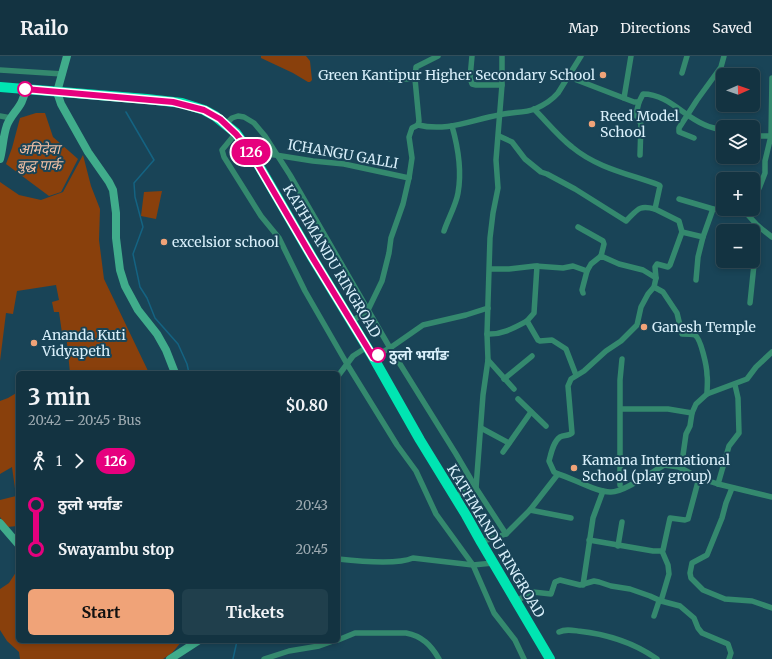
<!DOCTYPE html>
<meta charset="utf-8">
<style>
:root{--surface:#133341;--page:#203f4c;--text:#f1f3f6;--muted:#9daab1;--line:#324e5a;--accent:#f0a378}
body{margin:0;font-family:Merriweather,"Noto Sans Devanagari",serif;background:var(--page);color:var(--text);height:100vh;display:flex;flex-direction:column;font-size:15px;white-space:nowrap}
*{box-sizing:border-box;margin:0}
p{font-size:13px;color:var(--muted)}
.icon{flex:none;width:22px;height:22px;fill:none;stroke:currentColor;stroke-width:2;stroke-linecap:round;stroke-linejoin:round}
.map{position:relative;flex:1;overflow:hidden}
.details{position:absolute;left:16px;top:315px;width:324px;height:272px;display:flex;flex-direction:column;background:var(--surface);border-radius:6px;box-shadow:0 2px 6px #0003,0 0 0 1px var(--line)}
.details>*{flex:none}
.badge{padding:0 8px;border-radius:13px;font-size:14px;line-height:26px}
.needle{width:26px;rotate:88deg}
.buttons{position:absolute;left:716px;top:12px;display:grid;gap:8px}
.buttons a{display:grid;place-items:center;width:44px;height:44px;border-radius:6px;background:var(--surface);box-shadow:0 2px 6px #0003,0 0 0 1px var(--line);font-size:20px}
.map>.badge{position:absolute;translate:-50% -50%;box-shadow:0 0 0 2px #fff}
.legs{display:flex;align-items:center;gap:6px;height:44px;padding:0 12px;font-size:13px}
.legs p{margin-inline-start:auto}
.summary{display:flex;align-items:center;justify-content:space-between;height:68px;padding:0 12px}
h1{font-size:22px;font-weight:700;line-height:30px}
.cta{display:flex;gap:8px;margin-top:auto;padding:8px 12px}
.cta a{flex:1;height:46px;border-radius:6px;background:var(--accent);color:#111;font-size:16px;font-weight:700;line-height:46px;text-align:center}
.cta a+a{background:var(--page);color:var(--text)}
ul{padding:0 12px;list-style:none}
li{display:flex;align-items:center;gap:14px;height:44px;font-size:15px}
li i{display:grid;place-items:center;width:6px;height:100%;margin:0 5px;background:currentColor}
li i::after{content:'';width:10px;height:10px;margin:-5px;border:3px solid;border-radius:50%;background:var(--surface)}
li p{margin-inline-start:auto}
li:first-child i{background:linear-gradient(#0000 50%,currentColor 0)}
li:last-child i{background:linear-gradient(currentColor 50%,#0000 0)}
header{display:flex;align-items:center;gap:24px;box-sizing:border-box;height:56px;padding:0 20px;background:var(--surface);border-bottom:1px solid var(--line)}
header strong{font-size:19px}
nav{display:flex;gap:22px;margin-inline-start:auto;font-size:14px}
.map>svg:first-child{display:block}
.green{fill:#89400c}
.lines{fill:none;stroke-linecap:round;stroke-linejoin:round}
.stream{stroke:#146382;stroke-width:1.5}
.street{stroke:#34896e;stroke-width:5.5}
.secondary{stroke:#40ac8b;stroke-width:8}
.highway{stroke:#00e5b2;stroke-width:10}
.line-1-casing{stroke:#fff;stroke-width:9}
.line-1{stroke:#e6007e;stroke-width:6}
.poi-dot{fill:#f0a378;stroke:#194457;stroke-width:1.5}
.stop-1-dot{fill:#fff;stroke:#e6007e;stroke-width:2}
.labels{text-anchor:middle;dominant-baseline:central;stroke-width:4;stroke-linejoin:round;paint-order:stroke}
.poi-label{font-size:14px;fill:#d8effa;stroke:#194457;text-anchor:start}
.park-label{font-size:14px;font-style:italic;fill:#f3c0a4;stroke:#194457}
.street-label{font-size:14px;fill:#d8effa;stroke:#194457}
.stop-label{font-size:14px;font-weight:bold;fill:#d8effa;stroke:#194457;text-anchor:start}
</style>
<header>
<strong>Railo</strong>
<nav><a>Map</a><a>Directions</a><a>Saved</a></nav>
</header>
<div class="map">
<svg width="772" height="603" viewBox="0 0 772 603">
<rect width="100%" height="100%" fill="#194457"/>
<g class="green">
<polygon points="261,0 306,0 310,5 312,24 310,26 308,26 293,17 261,2"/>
<polygon points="36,57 45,57 53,81 78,103 61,136 49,140 6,108 12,92 20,62"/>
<polygon points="83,99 91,130 100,153 99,184 104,223 149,317 70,317 66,277 62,277 59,256 54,256 52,246 59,244 56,229 17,235 13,258 6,257 0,305 0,126 19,139 41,144 63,136"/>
<polygon points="162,135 156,163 141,160 144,136"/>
<polygon points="18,336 18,470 7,471 0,461 0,444 16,440 12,411 0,418 0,345 8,342"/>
<polygon points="18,513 18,585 182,585 172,597 163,603 20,603 19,596 7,585 0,574 0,533 9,527"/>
</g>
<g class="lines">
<g class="stream">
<polyline points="126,56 154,104 134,127 135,141 143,171 133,198 140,231 147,242 155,262 178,288 187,308 189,317"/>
<polyline points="233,603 237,585"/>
</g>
<g class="street">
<polyline points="472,0 470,22 472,28 476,29 502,29"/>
<polyline points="0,14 63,18"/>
<polyline points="682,17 687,0"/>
<path d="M569,21L634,46H639L643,38C668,38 683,60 705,69C711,72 717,72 723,75"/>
<polyline points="386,23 415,23"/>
<polyline points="624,42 631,0"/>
<polyline points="639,46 637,54 637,61 641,68 640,99"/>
<path d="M534,53C547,66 558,80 572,91C597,112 629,118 659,129L660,130L655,153L679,165L682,176L670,209L668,211L657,208L655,211L656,222L654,231L648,238L641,251L637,269L621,285L606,295L584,315L571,323L568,330L572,377C569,380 564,379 560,381C553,386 551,398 549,405L554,416L558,418"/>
<polyline points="0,60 11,62"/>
<polyline points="226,68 232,62 238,60 244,61 254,67 265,80 290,119 390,292 456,398 476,432 506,478"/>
<polyline points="418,69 419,65 415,23 416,11 438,0"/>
<polyline points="236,77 222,94 224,101 261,160 279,182 305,235 347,308 397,389 416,415 436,458 473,509 494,557 515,584 524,603"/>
<path d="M499,80L512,86L525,103L541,116L547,118L575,133L626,165L627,164C638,153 639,149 655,153"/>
<polyline points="753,80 771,80 765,105 765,117 760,130 753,145"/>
<polyline points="771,80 772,22"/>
<polyline points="694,82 679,76 679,72 697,44 721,11 724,0"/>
<polyline points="250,95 313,105 344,108 409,122 403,148 391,182 389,197 382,225 368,254 351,266"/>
<path d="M409,122L412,102L409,81L412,72L418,69C447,76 471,64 499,59C510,56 525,57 535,53C544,49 552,44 558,37L581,0"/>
<polyline points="679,143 713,153 728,154 742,158 747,158 758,170 772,181"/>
<polyline points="578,171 603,185 604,188 601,200"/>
<path d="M444,175C448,163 456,149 458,137C462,115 458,91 452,70"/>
<polyline points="682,176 703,181 713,153"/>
<polyline points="490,213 509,213 535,210 563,212 573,210 587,215 591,208 601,200 619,208 643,214 656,222"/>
<polyline points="696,224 698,201 703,181"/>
<path d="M654,231L663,236L677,257L682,278C686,278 692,278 695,279C701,283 707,311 707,319C708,325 707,331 707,338"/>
<polyline points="583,237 582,234 587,215"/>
<polyline points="750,247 758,170"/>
<polyline points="527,265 534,257 537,210"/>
<path d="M487,278C502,279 514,272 527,265L538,284L540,285L552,284L566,293L576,319"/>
<polyline points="373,301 390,292 423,269 466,259 488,252"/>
<polyline points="488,304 514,333"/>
<polyline points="338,320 353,300 367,291"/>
<polyline points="504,323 532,300"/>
<polyline points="518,343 546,370"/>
<polyline points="621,353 668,353 692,357"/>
<polyline points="481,372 509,387"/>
<polyline points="503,396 531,356"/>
<polyline points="679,411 683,399 686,378 690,370 692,357 696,348 707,338 747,323 756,311 772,296"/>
<polyline points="718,428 729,390 739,377 738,342 735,329"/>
<polyline points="620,429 620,324 622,303"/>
<polyline points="732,432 726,447 722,462 707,499 692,507 690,517 691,522 703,534 725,543 752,545 772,552"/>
<polyline points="455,440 476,432 483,339 488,304 487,278 490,182 493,157 498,132 496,104 502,29 502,0"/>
<polyline points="530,454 571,462"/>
<polyline points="589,484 653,495 662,495 663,494 670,462 685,464 688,463 699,422"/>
<path d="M481,486L506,478L530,454L558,418C572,422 598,437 611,436C624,436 652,416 664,409L679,411L699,422L718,428L772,441"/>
<polyline points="618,490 622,466"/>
<path d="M338,503C356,505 397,509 413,502L473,509L493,507"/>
<polyline points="583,529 593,462 603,435"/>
<polyline points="516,545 533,536 551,538 555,526 560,524 580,529 594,525 599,526 611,530 630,533 650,540 661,545 680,550 694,562 698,572 702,577 728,588 731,597 729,603"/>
<polyline points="661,545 669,518 668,509 662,495"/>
<polyline points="654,560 659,545"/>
<path d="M559,576C565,573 571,574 578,575C606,578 633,586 657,603"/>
<path d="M338,584L355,577H406C422,580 431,589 439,603"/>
<polyline points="264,603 289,595 319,590 333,585"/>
</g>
<g class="secondary">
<polyline points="67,0 57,36 61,48 88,96 109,126 113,134 116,157 116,182 120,214 125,230 138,254 157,278 166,294 175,317"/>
<path d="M0,103C3,92 3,80 7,69C13,55 24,50 25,33"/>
<polyline points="0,467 18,488"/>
<polyline points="170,603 198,585"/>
</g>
<polyline class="highway" points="0,31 147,43 182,47 204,54 215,60 236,77 255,103 312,201 373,301 420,384 466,459 481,486 550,603"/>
</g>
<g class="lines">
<g class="line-1-casing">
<polyline id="line-1" points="25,33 173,46 204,54 220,63 236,78 250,95 312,201 367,291 373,301 378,299"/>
</g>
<use href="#line-1" class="line-1"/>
</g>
<g class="poi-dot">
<circle cx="603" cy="19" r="4"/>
<circle cx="592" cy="68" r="4"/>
<circle cx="164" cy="186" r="4"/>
<circle cx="644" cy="271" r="4"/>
<circle cx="34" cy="287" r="4"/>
<circle cx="574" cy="412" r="4"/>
</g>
<g class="stop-1-dot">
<circle cx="25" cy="33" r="7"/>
<circle cx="378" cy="299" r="7"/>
</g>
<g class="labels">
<g class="poi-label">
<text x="595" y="19" text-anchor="end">Green Kantipur Higher Secondary School</text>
<text x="600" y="60">Reed Model<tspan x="600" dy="16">School</tspan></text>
<text x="172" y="186">excelsior school</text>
<text x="652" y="271">Ganesh Temple</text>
<text x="42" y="279">Ananda Kuti<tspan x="42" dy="16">Vidyapeth</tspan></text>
<text x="582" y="404">Kamana International<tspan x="582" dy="16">School (play group)</tspan></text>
</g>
<g class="park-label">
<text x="39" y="93">अमिदेवा<tspan x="39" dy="16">बुद्ध पार्क</tspan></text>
</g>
<g class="street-label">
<text transform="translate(343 98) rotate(10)">ICHANGU GALLI</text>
<text transform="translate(332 205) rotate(59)">KATHMANDU RINGROAD</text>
<text transform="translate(496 485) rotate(59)">KATHMANDU RINGROAD</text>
</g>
<g class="stop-label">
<text x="389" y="299">ठुलो भर्यांङ</text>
</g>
</g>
</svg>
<div class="buttons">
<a><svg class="needle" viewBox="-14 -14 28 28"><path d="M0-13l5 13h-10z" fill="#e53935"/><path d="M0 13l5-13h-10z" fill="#9daab1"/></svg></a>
<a><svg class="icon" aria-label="layers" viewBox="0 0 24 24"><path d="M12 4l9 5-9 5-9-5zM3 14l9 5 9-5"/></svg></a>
<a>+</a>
<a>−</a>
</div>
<b class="badge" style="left:251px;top:96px;background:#e6007e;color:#fff">126</b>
<section class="details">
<div class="summary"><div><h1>3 min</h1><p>20:42 – 20:45 · Bus</p></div><b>$0.80</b></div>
<div class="legs"><svg class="icon" aria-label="walk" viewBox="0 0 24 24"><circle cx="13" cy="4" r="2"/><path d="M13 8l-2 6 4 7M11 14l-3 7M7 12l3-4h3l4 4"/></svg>1<svg class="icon" aria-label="forward" viewBox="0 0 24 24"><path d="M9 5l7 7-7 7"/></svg><b class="badge" style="background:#e6007e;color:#fff">126</b></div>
<ul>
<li><i style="color:#e6007e"></i><b>ठुलो भर्यांङ</b><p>20:43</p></li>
<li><i style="color:#e6007e"></i><b>Swayambu stop</b><p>20:45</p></li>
</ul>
<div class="cta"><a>Start</a><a>Tickets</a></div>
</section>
</div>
